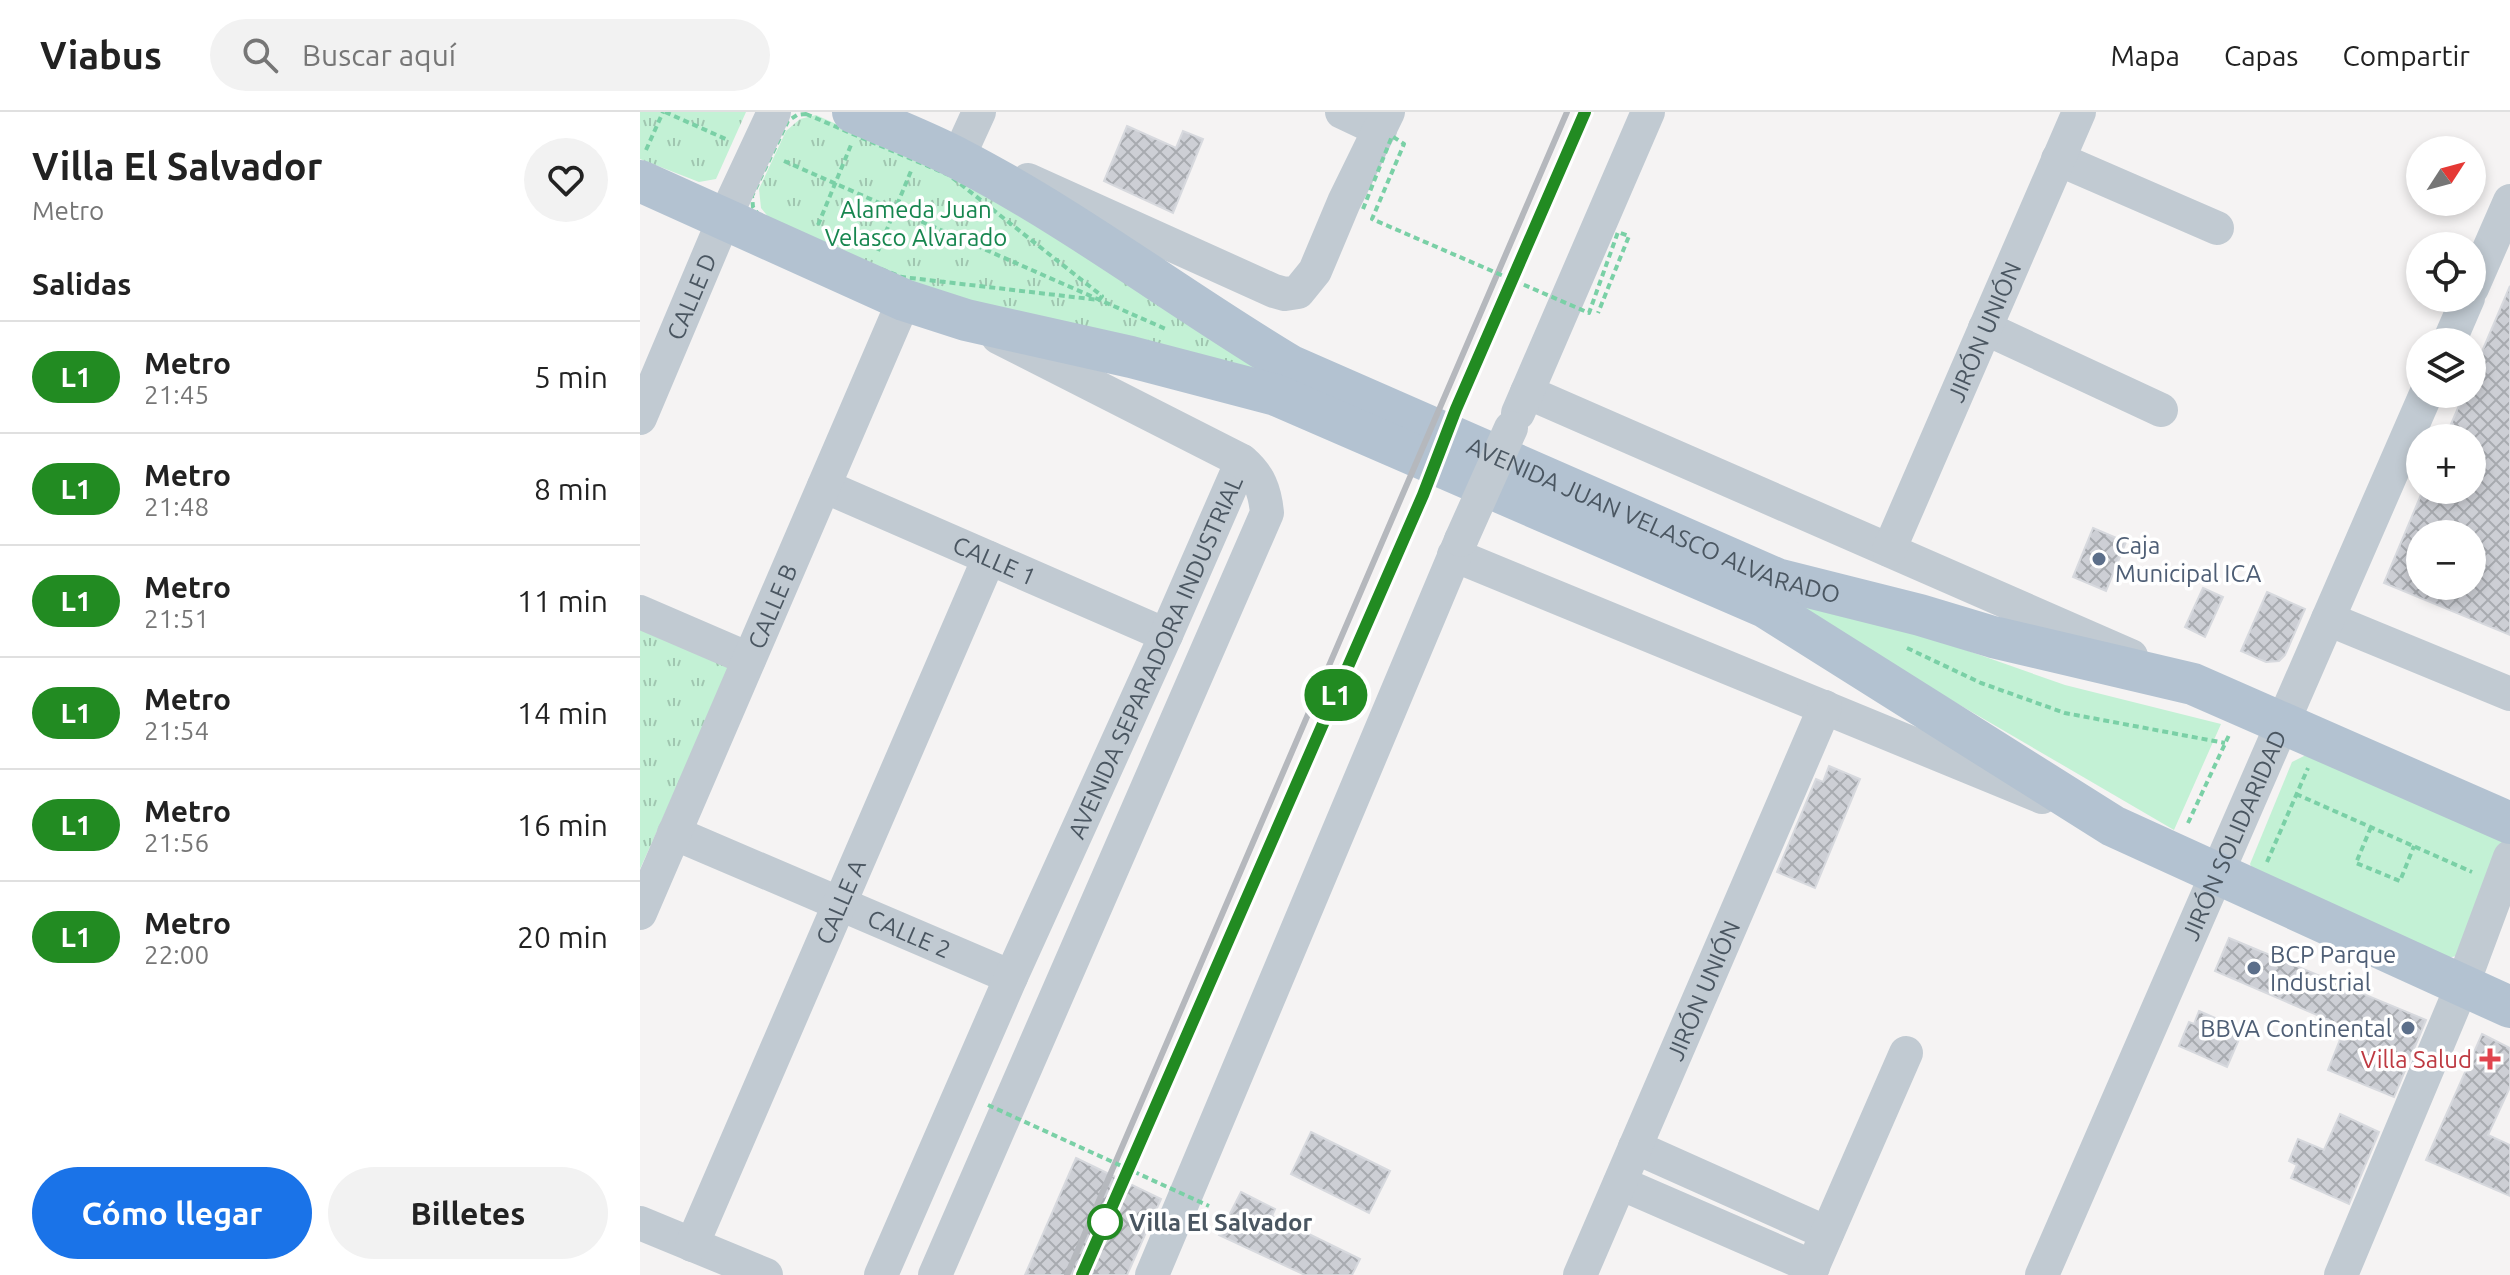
<!DOCTYPE html>
<html lang="es">
<meta charset="utf-8">
<style>
:root{--surface:#fff;--page:#f2f2f2;--text:#222;--muted:#767676;--line:#e0e0e0;--accent:#1a73e8}
body{margin:0;font-family:Ubuntu,sans-serif;background:var(--page);color:var(--text);height:100vh;display:flex;flex-direction:column;font-size:30px;white-space:nowrap}
*{box-sizing:border-box;margin:0}
p{font-size:26px;color:var(--muted)}
.icon{flex:none;width:44px;height:44px;fill:none;stroke:currentColor;stroke-width:2;stroke-linecap:round;stroke-linejoin:round}
.map{position:relative;flex:1;overflow:hidden}
.details{display:flex;flex-direction:column;background:var(--surface);width:640px}
.details>*{flex:none}
.badge{padding:0 16px;border-radius:26px;font-size:28px;line-height:52px}
.needle{width:52px;rotate:54deg}
.controls{position:absolute;left:1766px;top:24px;display:grid;gap:16px}
.controls a{display:grid;place-items:center;width:80px;height:80px;border-radius:50%;background:var(--surface);box-shadow:0 4px 12px #0003;font-size:40px}
.map>.badge{position:absolute;translate:-50% -50%;box-shadow:0 0 0 4px #fff}
h2{padding:0 32px;font-size:30px;line-height:72px}
.round{display:grid;place-items:center;flex:none;width:84px;height:84px;border-radius:42px;background:var(--page)}
.headline{display:flex;align-items:center;justify-content:space-between;height:136px;padding:0 32px}
h1{font-size:38px;font-weight:700;line-height:60px}
.cta{display:flex;gap:16px;margin-top:auto;padding:16px 32px}
.cta a{flex:1;height:92px;border-radius:48px;background:var(--accent);color:#fff;font-size:32px;font-weight:700;line-height:92px;text-align:center}
.cta a+a{background:var(--page);color:var(--text)}
ul{padding:0;list-style:none}
li{display:flex;align-items:center;gap:24px;height:112px;padding:0 32px;border-top:2px solid var(--line)}
li div{flex:1}
li b{display:block;font-size:30px}
li em{font-style:normal}
li .badge{min-width:88px;font-weight:700;text-align:center}
header{display:flex;align-items:center;gap:48px;box-sizing:border-box;height:112px;padding:0 40px;background:var(--surface);border-bottom:2px solid var(--line)}
header strong{font-size:38px}
nav{display:flex;gap:44px;margin-inline-start:auto;font-size:28px}
.search{width:560px;height:72px;background:var(--page);display:flex;align-items:center;gap:20px;box-sizing:border-box;padding:0 28px;border-radius:44px;color:var(--muted);font-size:30px}
main{display:flex;flex:1;min-height:0}
.map>svg:first-child{display:block}
.grass{fill:#c3f1d5}
.park{fill:url(#park-tufts)}
.building{fill:url(#building-cross-hatch);stroke:#d7d9de;stroke-width:2;fill-rule:evenodd}
.lines{fill:none;stroke-linecap:round;stroke-linejoin:round}
.path{stroke:#7ad0a6;stroke-width:4;stroke-dasharray:6 4;stroke-linecap:butt}
.minor{stroke:#c1cad2;stroke-width:34}
.major{stroke:#b3c2d1;stroke-width:42}
.rail{stroke:#b5b8bd;stroke-width:6}
.path-bridge{stroke:#7ad0a6;stroke-width:4;stroke-dasharray:6 4;stroke-linecap:butt}
.minor-bridge{stroke:#c1cad2;stroke-width:34}
.line-casing{stroke:#fff;stroke-width:18}
.line{stroke:#228b22;stroke-width:12}
.service-dot{fill:#5c6f8a;stroke:#fff;stroke-width:3}
.health-dot{fill:#e0444e;stroke:#fff;stroke-width:3}
.stop-dot{fill:#fff;stroke:#228b22;stroke-width:4}
.labels{text-anchor:middle;dominant-baseline:central;stroke-width:7;stroke-linejoin:round;paint-order:stroke}
.park-label{font-size:24px;fill:#17864f;stroke:#fff}
.street-label{font-size:24px;fill:#4a5661;stroke:#fff}
.service-label{font-size:24px;fill:#4e5e75;stroke:#fff;text-anchor:start}
.health-label{font-size:24px;fill:#be3a42;stroke:#fff;text-anchor:end}
.stop-label{font-size:24px;font-weight:bold;fill:#4a5661;stroke:#fff;text-anchor:start}
</style>
<header>
<strong>Viabus</strong>
<div class="search"><svg class="icon" aria-label="search" viewBox="0 0 24 24"><circle cx="10" cy="10" r="6"/><path d="M15 15l6 6"/></svg>Buscar aquí</div>
<nav><a>Mapa</a><a>Capas</a><a>Compartir</a></nav>
</header>
<main>
<section class="details">
<div class="headline"><div><h1>Villa El Salvador</h1><p>Metro</p></div><a class="round"><svg class="icon" aria-label="heart" viewBox="0 0 24 24"><path d="M12 20l-8-8c-3-5 5-10 8-4 3-6 11-1 8 4z"/></svg></a></div>
<h2>Salidas</h2>
<ul>
<li><span class="badge" style="background:#228b22;color:#fff">L1</span><div><b>Metro</b><p>21:45</p></div><em>5 min</em></li>
<li><span class="badge" style="background:#228b22;color:#fff">L1</span><div><b>Metro</b><p>21:48</p></div><em>8 min</em></li>
<li><span class="badge" style="background:#228b22;color:#fff">L1</span><div><b>Metro</b><p>21:51</p></div><em>11 min</em></li>
<li><span class="badge" style="background:#228b22;color:#fff">L1</span><div><b>Metro</b><p>21:54</p></div><em>14 min</em></li>
<li><span class="badge" style="background:#228b22;color:#fff">L1</span><div><b>Metro</b><p>21:56</p></div><em>16 min</em></li>
<li><span class="badge" style="background:#228b22;color:#fff">L1</span><div><b>Metro</b><p>22:00</p></div><em>20 min</em></li>
</ul>
<div class="cta"><a>Cómo llegar</a><a>Billetes</a></div>
</section>
<div class="map">
<svg width="1870" height="1163" viewBox="0 0 1870 1163">
<defs>
<pattern id="park-tufts" width="24" height="20" patternUnits="userSpaceOnUse" patternTransform="scale(2)"><rect width="24" height="20" fill="#c3f1d5"/><path d="M3 7l-1-3M5 7V3M7 7l1-3M15 17l-1-3M17 17v-4M19 17l1-3" fill="none" stroke="#a0c6b0"/></pattern>
<pattern id="building-cross-hatch" width="8" height="8" patternUnits="userSpaceOnUse" patternTransform="scale(2)"><rect width="8" height="8" fill="#cdcfd5"/><path d="M0 0l8 8M0 8l8-8" fill="none" stroke="#a8abb0"/></pattern>
</defs>
<rect width="100%" height="100%" fill="#f5f3f3"/>
<g class="grass">
<polygon points="1109,470 1266,517 1425,573 1581,612 1534,718"/>
<polygon points="1670,641 1852,717 1865,732 1821,843 1798,848 1616,766 1610,752 1652,650"/>
</g>
<g class="park">
<polygon points="0,0 106,0 76,67 59,70 0,47"/>
<polygon points="176,3 313,64 480,160 625,260 329,195 130,107 121,96 119,77 146,19 160,7"/>
<polygon points="0,513 92,552 0,757"/>
</g>
<g class="building">
<polygon points="487,14 536,36 543,19 563,27 533,101 464,69"/>
<path d="M1870,174V523L1744,471L1783,378H1832V326H1805L1824,282H1832V263ZM1780,422H1832V474H1780Z"/>
<polygon points="1453,416 1486,430 1466,479 1433,465"/>
<polygon points="1563,476 1583,485 1565,525 1545,515"/>
<polygon points="1627,480 1665,497 1645,543 1639,549 1626,550 1601,539"/>
<polygon points="1189,654 1220,667 1175,776 1137,760 1176,667 1183,670"/>
<polygon points="1589,826 1786,908 1754,985 1688,958 1705,915 1575,859"/>
<polygon points="1559,899 1603,918 1587,955 1539,934 1549,910 1554,912"/>
<polygon points="1842,922 1870,936 1870,975 1848,1023 1870,1033 1870,1084 1786,1048"/>
<polygon points="1700,1002 1739,1020 1709,1092 1651,1066 1657,1053 1649,1049 1658,1027 1684,1038"/>
<polygon points="671,1020 750,1059 729,1101 651,1062"/>
<polygon points="436,1046 521,1087 487,1163 385,1163"/>
<polygon points="601,1080 635,1097 632,1104 720,1147 712,1163 665,1163 579,1123"/>
</g>
<g class="lines">
<g class="path">
<polyline points="25,0 88,28"/>
<polygon points="166,2 309,63 462,184 459,188 262,165 140,119 122,108 113,95 112,84 148,9 157,3"/>
<polyline points="6,38 23,0"/>
<polyline points="144,49 528,218"/>
<polyline points="178,113 211,33"/>
<polyline points="238,139 271,59"/>
<polyline points="1267,536 1341,571 1425,601 1585,631"/>
<polyline points="1656,682 1832,760"/>
<polyline points="1548,711 1590,621"/>
<polyline points="1731,715 1716,751 1760,769 1774,734"/>
<polyline points="1627,750 1668,656"/>
</g>
<g class="minor">
<polyline points="702,0 740,18"/>
<polyline points="318,46 339,0"/>
<polyline points="1418,47 1577,116"/>
<polyline points="388,68 634,179 645,182 658,180 675,159 704,90 748,0"/>
<polyline points="1832,176 1870,89"/>
<polyline points="1345,216 1521,298"/>
<polyline points="1809,230 1828,186"/>
<polyline points="887,280 1491,544"/>
<polyline points="878,301 1008,0"/>
<path id="s1" d="M0,306L84,107L134,0"/>
<path id="s2" d="M184,374L526,523"/>
<path id="s3" d="M1249,438L1439,0"/>
<polyline points="814,443 1402,685"/>
<polyline points="0,500 109,547"/>
<polyline points="1688,507 1870,582"/>
<path id="s4" d="M34,721L371,865"/>
<path id="s5" d="M0,801L264,188"/>
<polyline points="995,1035 1187,1121"/>
<polyline points="980,1071 1173,1155"/>
<polyline points="0,1111 126,1163"/>
<path id="s6" d="M52,1133L349,446"/>
<path id="s7" d="M241,1163L371,865L526,523L602,349"/>
<path d="M295,1163L627,401C625,379 619,363 602,349L358,225"/>
<polyline points="512,1163 821,428"/>
<path id="s8" d="M940,1163L1185,595"/>
<polyline points="1169,1163 1266,941"/>
<path id="s9" d="M1402,1163L1786,282"/>
<polyline points="1701,1163 1822,874 1870,745"/>
</g>
<g class="major">
<path id="s10" d="M213,0C248,15 285,29 319,47C435,107 539,187 651,254L1137,467L1280,503L1353,525L1553,572L1870,711"/>
<polyline points="0,69 264,188 326,208 491,245 636,283 1125,495 1473,714 1870,895"/>
</g>
<g class="rail">
<polyline points="427,1163 927,0"/>
<polyline points="442,1163 783,383 816,297 945,0"/>
</g>
<g class="path-bridge">
<polyline points="723,97 752,24 764,32 732,107 949,201 978,120 989,124 958,201"/>
<polyline points="348,993 569,1094"/>
</g>
<polyline class="minor-bridge" points="821,428 871,316"/>
</g>
<g class="lines">
<g class="line-casing">
<polyline id="line" points="442,1163 783,383 816,297 945,0"/>
</g>
<use href="#line" class="line"/>
</g>
<g class="service-dot">
<circle cx="1459" cy="447" r="8"/>
<circle cx="1614" cy="856" r="8"/>
<circle cx="1768" cy="916" r="8"/>
</g>
<path class="health-dot" d="M1846 935h8v8h8v8h-8v8h-8v-8h-8v-8h8z"/>
<circle class="stop-dot" cx="465" cy="1110" r="16"/>
<g class="labels">
<g class="park-label">
<text x="276" y="97">Alameda Juan<tspan x="276" dy="28">Velasco Alvarado</tspan></text>
</g>
<g class="street-label">
<text stroke="none"><textPath href="#s1" startOffset="132">CALLE D</textPath></text>
<text stroke="none"><textPath href="#s3" startOffset="238">JIRÓN UNIÓN</textPath></text>
<text stroke="none"><textPath href="#s10" startOffset="902">AVENIDA JUAN VELASCO ALVARADO</textPath></text>
<text stroke="none"><textPath href="#s2" startOffset="186">CALLE 1</textPath></text>
<text stroke="none"><textPath href="#s5" startOffset="334">CALLE B</textPath></text>
<text stroke="none"><textPath href="#s7" startOffset="676">AVENIDA SEPARADORA INDUSTRIAL</textPath></text>
<text stroke="none"><textPath href="#s9" startOffset="480">JIRÓN SOLIDARIDAD</textPath></text>
<text stroke="none"><textPath href="#s6" startOffset="374">CALLE A</textPath></text>
<text stroke="none"><textPath href="#s4" startOffset="256">CALLE 2</textPath></text>
<text stroke="none"><textPath href="#s8" startOffset="310">JIRÓN UNIÓN</textPath></text>
</g>
<g class="service-label">
<text x="1475" y="433">Caja<tspan x="1475" dy="28">Municipal ICA</tspan></text>
<text x="1630" y="842">BCP Parque<tspan x="1630" dy="28">Industrial</tspan></text>
<text x="1752" y="916" text-anchor="end">BBVA Continental</text>
</g>
<g class="health-label">
<text x="1832" y="947">Villa Salud</text>
</g>
<g class="stop-label">
<text x="489" y="1110">Villa El Salvador</text>
</g>
</g>
</svg>
<div class="controls">
<a><svg class="needle" viewBox="-14 -14 28 28"><path d="M0-13l5 13h-10z" fill="#e53935"/><path d="M0 13l5-13h-10z" fill="#767676"/></svg></a>
<a><svg class="icon" aria-label="locate" viewBox="0 0 24 24"><circle cx="12" cy="12" r="6"/><path d="M12 2v4M12 18v4M2 12h4M18 12h4"/></svg></a>
<a><svg class="icon" aria-label="layers" viewBox="0 0 24 24"><path d="M12 4l9 5-9 5-9-5zM3 14l9 5 9-5"/></svg></a>
<a>+</a>
<a>−</a>
</div>
<b class="badge" style="left:696px;top:583px;background:#228b22;color:#fff">L1</b>
</div>
</main>
